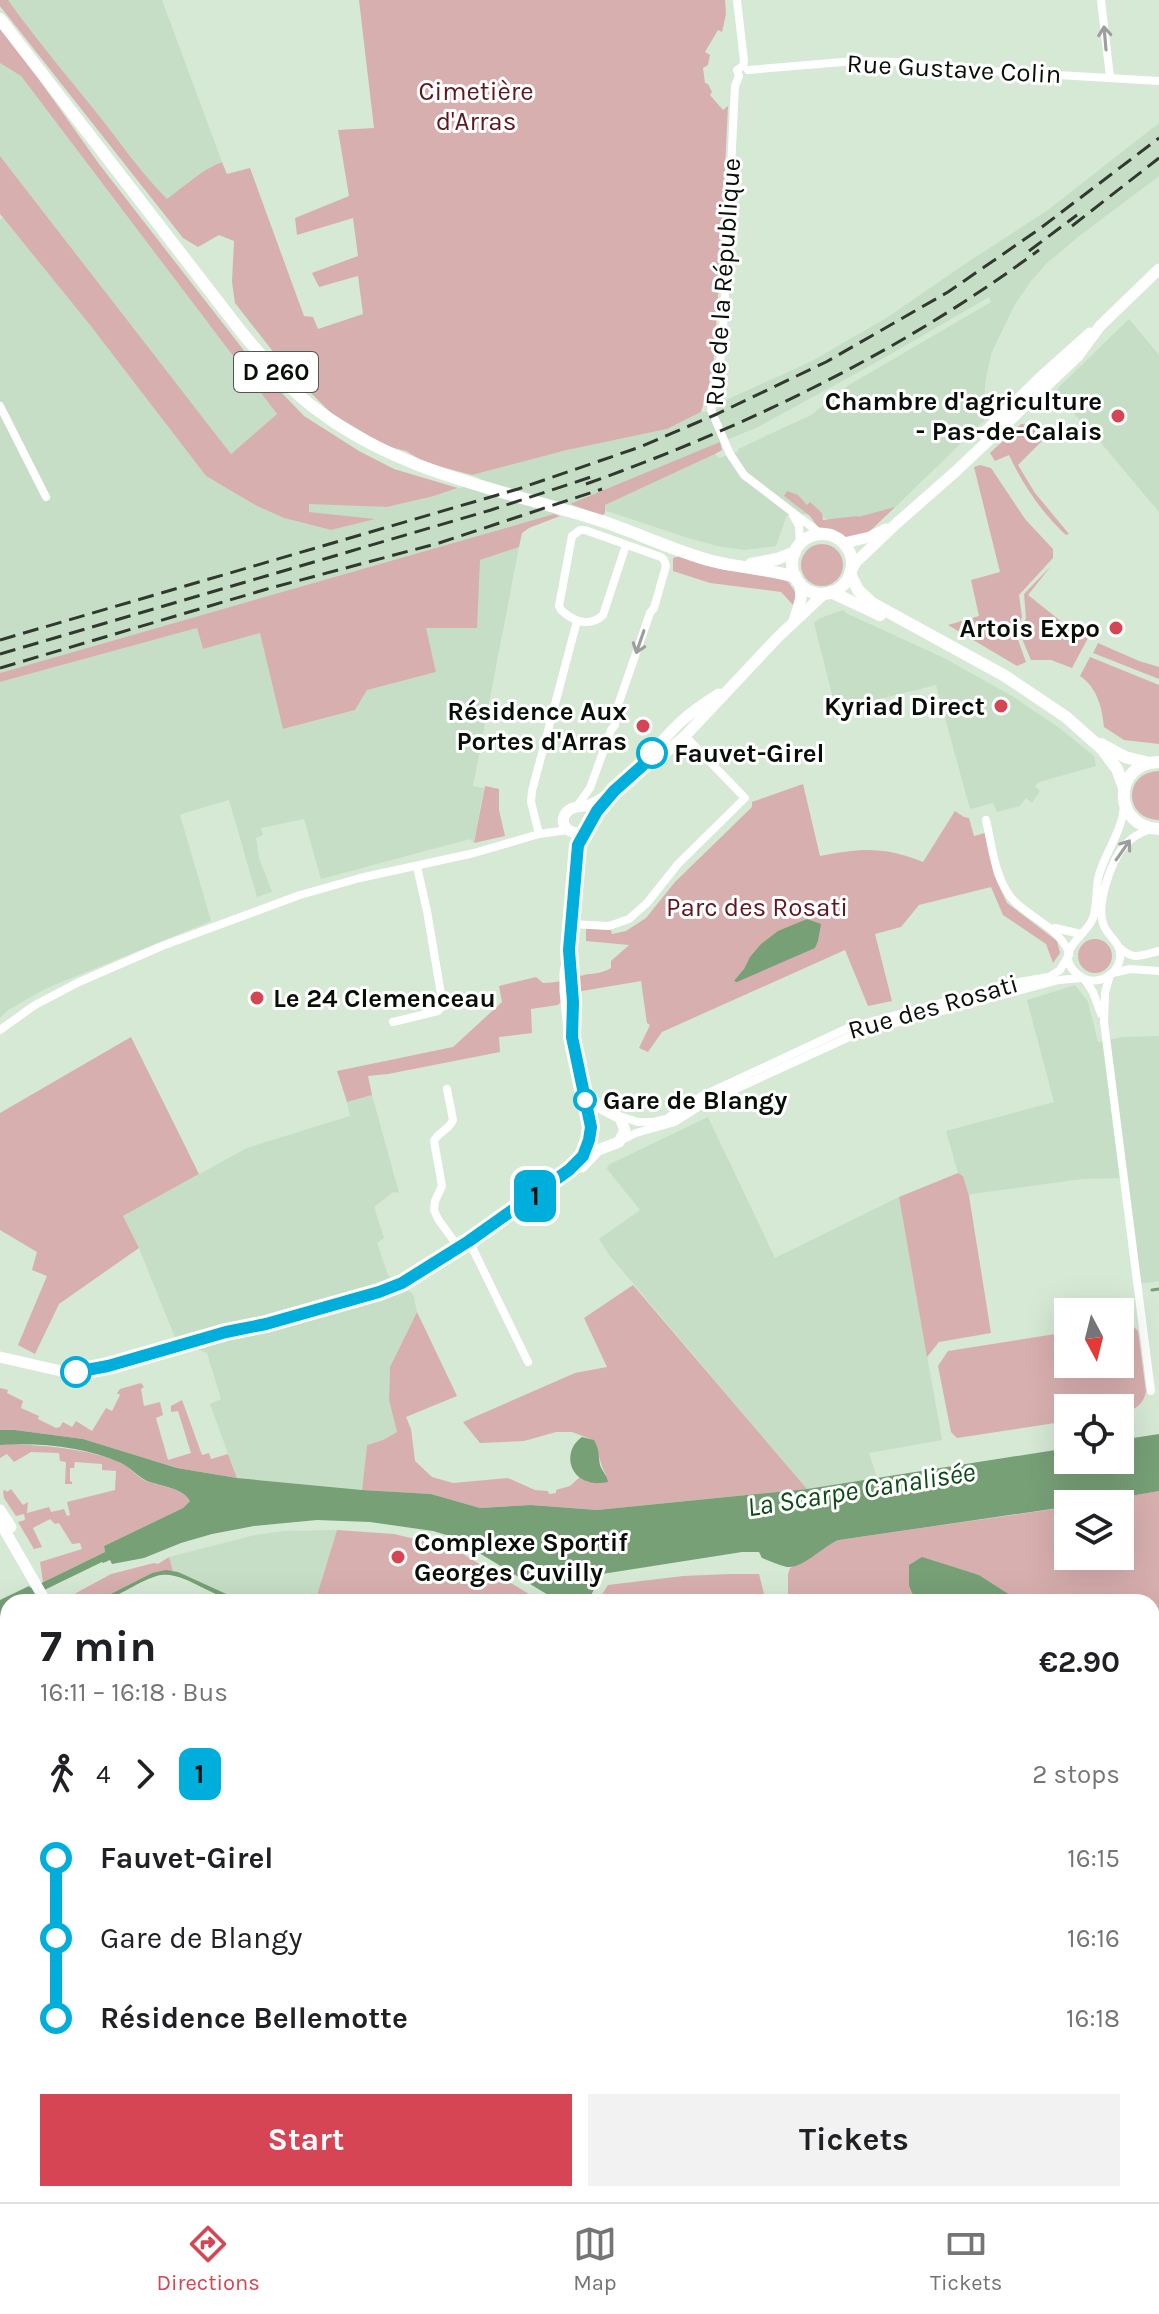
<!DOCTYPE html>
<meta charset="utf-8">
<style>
:root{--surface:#fff;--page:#f2f2f2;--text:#202124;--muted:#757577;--line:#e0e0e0;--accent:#d54554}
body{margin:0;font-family:Karla,sans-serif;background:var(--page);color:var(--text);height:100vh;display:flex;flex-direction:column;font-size:30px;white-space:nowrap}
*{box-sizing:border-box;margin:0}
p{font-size:26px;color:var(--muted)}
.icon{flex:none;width:44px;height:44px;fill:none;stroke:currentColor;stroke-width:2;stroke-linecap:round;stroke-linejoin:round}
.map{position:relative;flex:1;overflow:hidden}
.side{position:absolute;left:0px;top:1594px;width:1160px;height:608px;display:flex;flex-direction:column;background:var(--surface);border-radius:24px 24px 0 0;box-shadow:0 8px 32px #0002}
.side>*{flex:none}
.badge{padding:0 16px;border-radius:12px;font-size:28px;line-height:52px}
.needle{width:52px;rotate:173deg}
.controls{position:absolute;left:1054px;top:1298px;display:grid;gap:16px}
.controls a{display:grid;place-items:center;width:80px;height:80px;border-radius:0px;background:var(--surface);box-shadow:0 8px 32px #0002;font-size:40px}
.map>.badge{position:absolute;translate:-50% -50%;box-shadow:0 0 0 4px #fff}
.legs{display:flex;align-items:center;gap:12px;height:88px;padding:0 40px;font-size:26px}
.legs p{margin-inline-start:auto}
.overview{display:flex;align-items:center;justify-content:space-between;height:136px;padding:0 40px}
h1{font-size:44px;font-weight:700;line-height:60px}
.action{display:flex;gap:16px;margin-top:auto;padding:16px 40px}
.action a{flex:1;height:92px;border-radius:0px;background:var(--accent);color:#fff;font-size:32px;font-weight:700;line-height:92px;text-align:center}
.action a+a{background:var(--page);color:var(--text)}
ul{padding:0 40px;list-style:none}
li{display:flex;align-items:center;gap:28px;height:80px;font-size:30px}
li i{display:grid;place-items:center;width:12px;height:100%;margin:0 10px;background:currentColor}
li i::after{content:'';width:20px;height:20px;margin:-10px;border:6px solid;border-radius:50%;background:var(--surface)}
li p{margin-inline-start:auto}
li:first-child i{background:linear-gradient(#0000 50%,currentColor 0)}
li:last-child i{background:linear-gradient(currentColor 50%,#0000 0)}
.tab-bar{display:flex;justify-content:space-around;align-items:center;height:112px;border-top:2px solid var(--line);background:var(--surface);font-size:22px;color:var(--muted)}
.tab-bar a{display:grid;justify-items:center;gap:4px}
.tab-bar .current{color:var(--accent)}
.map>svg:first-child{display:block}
.built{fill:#c5dec5}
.green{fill:#d8afaf}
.water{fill:#77a077}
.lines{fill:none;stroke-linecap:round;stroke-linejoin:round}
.stream{stroke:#77a077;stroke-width:3}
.street{stroke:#fff;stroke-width:8}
.secondary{stroke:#fff;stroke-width:11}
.primary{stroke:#fff;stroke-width:12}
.rail{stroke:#303830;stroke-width:3;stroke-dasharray:16 8;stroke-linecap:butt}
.oneway{stroke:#9c9f9c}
.line-1-casing{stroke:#fff;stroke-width:18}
.line-1{stroke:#00aedc;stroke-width:12}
.poi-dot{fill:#d54554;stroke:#fff;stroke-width:3}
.stop-1-dot{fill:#fff;stroke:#00aedc;stroke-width:4}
.labels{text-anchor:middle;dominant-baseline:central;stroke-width:6;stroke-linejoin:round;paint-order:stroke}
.shield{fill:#fff;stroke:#525652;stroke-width:2}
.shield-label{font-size:24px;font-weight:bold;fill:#080e08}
.street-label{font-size:26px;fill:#080e08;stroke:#fff}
.park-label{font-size:26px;fill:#601720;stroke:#fff}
.poi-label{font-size:26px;font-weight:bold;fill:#080e08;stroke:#fff;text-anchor:end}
.stop-label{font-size:26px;font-weight:bold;fill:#080e08;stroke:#fff;text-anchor:start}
.water-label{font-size:28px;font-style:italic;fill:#0d4b16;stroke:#fff}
</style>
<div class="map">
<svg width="1159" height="2202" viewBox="0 0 1159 2202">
<rect width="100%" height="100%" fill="#d5e9d5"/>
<g class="built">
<polygon points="0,0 162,0 222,162 212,166 191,180 159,206 0,6"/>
<polygon points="0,63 21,76 277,414 231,454 0,156"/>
<polygon points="1159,123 1159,176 1078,237 1046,264 1031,281 1014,306 991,354 985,384 984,421 887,515 866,529 839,526 817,514 787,515 776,546 744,550 717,546 685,537 598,508 715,454 719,458 738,452 738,449 811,415 849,385 991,302 989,297 884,358 758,427 570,504 554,514 0,673 0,219 3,218 90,325 206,476 257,506 284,518 331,530 372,519 308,512 309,503 387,507 434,496 467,486 480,478 472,475 567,450 667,429 701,412 716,411 724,401 812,361 888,317 965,264 1048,210"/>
<polygon points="1129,319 1159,355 1159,512 1102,444 1054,392"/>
<polygon points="519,547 473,786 484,788 474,843 470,839 321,879 304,819 261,828 263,835 256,838 259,858 272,892 257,897 229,800 188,812 180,815 211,921 47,988 8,1010 0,1018 0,682 197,628 203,649 260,632 284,729 355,710 366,690 436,672 425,627 480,560"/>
<polygon points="843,610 848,614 944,658 1012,696 1058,727 1094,756 1096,766 1039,782 1035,786 1040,791 1032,803 1026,798 1020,806 997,812 993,803 970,809 936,685 836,710 814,623 820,618"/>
<polygon points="1075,985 1088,1002 1098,1042 1123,1037 1159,1036 1159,1281 1137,1284 1124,1178 1082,1179 971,1194 969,1196 963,1176 958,1173 946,1131 1054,1102 1027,1000"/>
<polygon points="372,1095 399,1193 393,1192 374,1207 384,1238 377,1243 388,1275 413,1294 417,1312 390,1367 389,1400 397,1432 383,1440 367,1445 362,1490 237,1478 210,1404 221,1399 207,1353 176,1340 139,1248 123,1216 247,1148 350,1116 347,1102"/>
<polygon points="708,1117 775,1258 899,1197 942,1440 869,1453 877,1478 807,1489 610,1256 599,1239 640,1210 607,1169 608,1165"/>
<polygon points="337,1530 315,1602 244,1602 173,1571 169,1557 255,1535 284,1531"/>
</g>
<g class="green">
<path d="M0,0H8C37,41 69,78 100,117C122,145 142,174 167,199C185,186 201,170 222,162L227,174L250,168L304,316L313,317L318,329L363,314L358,276L319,287L312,273L358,256L353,218L297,235L295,218L349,196L338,130L374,128L359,0H725L726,14L722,32L718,30L705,52L710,55L708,65L703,68L705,83L708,84L712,92L710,95L723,110L728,106L721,251L713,371L701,412L667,429L567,450L472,475L426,463L406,451L386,446L331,413L285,367L235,303L232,282L234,241L219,235L198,247L183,238L0,6Z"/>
<polygon points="0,29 38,78 99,164 256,366 304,416 359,451 394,469 458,488 434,496 387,507 309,504 309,512 375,519 331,530 284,518 257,506 206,476 90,325 0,214 0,156 231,454 277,414 21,76 0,63"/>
<path d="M1021,424L1040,426L1045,438L1018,465L1035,493L1069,534L1066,535C1042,513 1023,485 1009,455L995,461L990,453Z"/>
<polygon points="720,442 722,450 715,454 605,505 605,513 602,516 570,504"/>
<polygon points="980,465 991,468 1025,519 1053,549 1053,558 1019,595 1022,617 1016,634 1026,662 1017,666 948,625 979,616 971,580 1000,572 974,467"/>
<polygon points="787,491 798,495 807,505 810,502 822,513 823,520 857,516 858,517 895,507 868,533 849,539 833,529 818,527 810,516 784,496"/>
<polygon points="554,514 560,516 529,528 522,533 519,547 480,560 477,628 426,628 436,672 367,690 355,710 283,729 260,633 203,649 197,628 0,682 0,673"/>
<circle cx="822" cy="565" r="21"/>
<polygon points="680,556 724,570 763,573 786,579 796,593 793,605 781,592 710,583 673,571 673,558"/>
<polygon points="1051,566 1028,595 1062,622 1088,638 1072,668 1051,660 1031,660 1020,634 1026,618 1024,594"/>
<polygon points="1098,643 1139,661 1159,667 1159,679 1093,653"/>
<path d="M1090,657L1159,685V744L1124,740L1104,727C1102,706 1097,688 1080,676Z"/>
<path d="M1159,771V820C1123,819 1123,772 1159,771Z"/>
<path d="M803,784L820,856C860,848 884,846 923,862L955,811L964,817L969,818L974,836L985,833L994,875L1007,903L1057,941L1060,953L1053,963L1046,944L1003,915L991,887L919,905L901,927L875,934L892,1001L868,1006L845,950L662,1032L648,1052L639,1048L650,1025L647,1023L641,981L570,993L558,1005L531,1009L532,1033L499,1037L500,1052L388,1074L368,1076L372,1095L347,1102L337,1071L453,1047L502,1002L499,986L536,977L543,983C558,983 569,979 584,975C594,973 601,974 611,968V961L629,945L586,941V928L611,930L612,934L626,931L646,918L675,882L752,807V802Z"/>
<polygon points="485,786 499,789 499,810 505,836 474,843"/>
<circle cx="1095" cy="956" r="17"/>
<polygon points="131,1037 199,1174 123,1216 139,1248 59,1304 35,1354 18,1345 47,1276 32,1270 37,1252 0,1230 0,1113"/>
<polygon points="958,1173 963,1176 969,1196 991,1333 939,1342 927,1357 899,1197"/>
<path d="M633,1285L807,1489L597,1510L531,1505L480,1508L431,1494L362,1490L367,1445L383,1440L397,1432L389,1400L390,1367L417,1312L457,1396L406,1417L411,1429L415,1461L432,1477L453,1483L508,1478L535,1490L548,1491L549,1494L556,1493V1490L570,1486L580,1477L587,1482L606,1475C599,1464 600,1452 593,1440L572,1432H556L524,1441L480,1443L463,1422L575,1373L607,1367L584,1318Z"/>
<path d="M1120,1323L1132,1325L1138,1331L1146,1392C1143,1406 1133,1411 1120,1413V1408H1068V1421L957,1438L951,1432L938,1366L948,1351L1068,1332V1364H1120Z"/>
<polygon points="141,1383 144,1387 141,1389 144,1406 160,1402 163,1415 156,1418 168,1460 191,1453 178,1411 171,1412 171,1406 182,1400 202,1455 209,1453 211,1459 228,1454 237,1478 177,1468 83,1439 15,1430 0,1430 0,1388 8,1390 7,1393 23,1401 21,1408 39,1416 38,1419 56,1428 60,1427 63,1422 72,1427 76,1421 92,1431 106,1408 112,1411 120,1395 117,1393 120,1389"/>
<path d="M11,1444C48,1446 87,1448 121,1463C130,1467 136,1476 146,1481C159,1486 183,1488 190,1501L183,1508L104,1546L105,1552L43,1582L40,1562L82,1549L80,1543L72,1544L59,1523L55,1524L50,1519L33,1528L42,1547L34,1549L18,1522L25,1520L24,1514L16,1516L4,1498L3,1491L5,1490L7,1492L11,1489L23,1505L28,1502L27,1513L49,1507L51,1512L64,1509L67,1516L70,1515L67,1502L115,1490L116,1471L102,1470V1464L75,1462L74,1468H70V1481L72,1482V1484H65L66,1462L60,1461L59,1453L31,1452L14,1462L7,1454L0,1458V1445Z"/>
<path d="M1159,1491V1748L1152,1754V1602H1021L979,1575L958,1569L909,1586L916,1602H788V1574L790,1568C809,1561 821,1546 839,1540L1068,1507V1556H1120V1504H1085Z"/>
<polygon points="337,1530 394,1534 453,1548 542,1602 315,1602"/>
<polygon points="169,1557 173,1571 152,1573 95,1602 66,1601 67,1598 111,1574 154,1563 158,1564"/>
<polygon points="729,1574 759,1574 766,1602 597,1602 608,1585 683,1576"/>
<polygon points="8,1612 8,1655 5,1657 8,1663 8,1908 0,1912 0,1616"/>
</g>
<g class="water">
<polygon points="807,919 821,924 818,941 815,948 737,982 734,981 744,969 750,957 761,944 778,931"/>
<path d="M0,1430H15L83,1439L177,1468L237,1478L362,1490L431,1494L480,1508L531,1505L597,1510L807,1489L1068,1448V1460H1120V1440L1159,1434V1491L1085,1504H1068V1507H1065L839,1540C824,1545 803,1569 787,1567C779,1565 770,1561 762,1558L759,1552H742L602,1574L588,1601L585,1602L558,1601L453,1537L433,1531L370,1522L317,1520L254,1526L212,1534L181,1543L144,1558L112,1564L110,1560L103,1563L102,1562L34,1595L35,1599L29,1602H8V1612L0,1616V1600L29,1586L31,1588L105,1552L104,1546L183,1508L190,1501C183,1488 160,1486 147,1481C137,1476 131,1468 121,1463C86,1447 39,1442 0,1445Z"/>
<path d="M582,1437L594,1440C600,1451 598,1454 600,1465C602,1471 607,1475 608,1482C602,1483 595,1484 589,1482C567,1476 564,1449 582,1437Z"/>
<polygon points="922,1557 979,1575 1021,1602 916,1602 909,1586 909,1565"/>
<path d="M166,1570L178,1572L244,1602C218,1602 185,1571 161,1575C147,1577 119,1595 104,1602H95L152,1573Z"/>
</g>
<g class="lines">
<g class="stream">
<polyline points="1152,1290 1159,1289"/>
<polyline points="1152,1724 1159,1723"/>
</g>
<g class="street">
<polyline points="737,0 744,61 743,66 737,70 739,76 735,86 724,314 720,364 711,410 730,454 744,475 821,534"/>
<polyline points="1101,0 1110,77"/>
<polyline points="748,70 855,61 897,62 973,70 1159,81"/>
<polyline points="0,406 46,497"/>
<polyline points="793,515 799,526 800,544"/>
<path d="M577,806L590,788L611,730L615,725L617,708L650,613L654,608L666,566L664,560L661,557L585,530H580L572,536L559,606L561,610C573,621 589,628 603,615L626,545"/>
<path d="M1124,806C1122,832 1106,851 1099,875C1095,889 1098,904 1093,918C1087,936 1051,951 1077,974C1093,988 1117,978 1120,958C1122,943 1109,938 1104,926C1095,905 1112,856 1129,841C1135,835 1143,832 1150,829"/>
<path d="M986,820C992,846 995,882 1015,902C1034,920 1057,927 1069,952"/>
<polyline points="539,834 531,802 532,791 577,621"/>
<polyline points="571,924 609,926 629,919 647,903 678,864 745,798 685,736"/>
<polyline points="1055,928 1081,934"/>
<path d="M1120,948C1133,961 1143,955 1159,951"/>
<polyline points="1113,973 1130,969 1159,971"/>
<polyline points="1110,975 1105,993 1104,1022 1151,1391"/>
<polyline points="1085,980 1093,992 1101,1014"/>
<polyline points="393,1022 438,1011 443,1006 427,911 417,867"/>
<polyline points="0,1030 35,1005 79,982 162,946 300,895 360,878 474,853 539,834 568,830"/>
<path d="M447,1089L453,1120C449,1130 438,1132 434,1141L442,1186L435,1201L434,1210L438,1219L459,1248"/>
<polyline points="619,1116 638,1122 653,1122 666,1119 700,1097 848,1028 1019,982 1049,977 1060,970 1069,955"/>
<polyline points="622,1140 636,1133 675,1122 703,1104 858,1033 1059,980 1082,978"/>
<polyline points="469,1241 528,1362"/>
<polyline points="1152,2114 1159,2113"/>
<polyline points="273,2194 273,2202"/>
<polyline points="357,2194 358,2202"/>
<polyline points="497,2194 498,2202"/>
<polyline points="686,2194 714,2197 725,2202"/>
<polyline points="864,2194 865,2202"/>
<polyline points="0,2198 8,2189"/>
<polyline points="154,2202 157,2194"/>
<polyline points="660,2202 661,2194"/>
</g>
<g class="secondary">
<polyline points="983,434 1044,374 1090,333"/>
<polyline points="844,543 870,537 886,529"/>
<polyline points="851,570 857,561 897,523 955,472 1078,356 1100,326 1159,269"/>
<polyline points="794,621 801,599 800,583"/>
<path d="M647,760C670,730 686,714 719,694"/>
<path d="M585,832C569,837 555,822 569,810C574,806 582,807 589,805C595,803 601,799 607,795"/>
<polyline points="570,962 573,1002 572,1021"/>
<polyline points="591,1127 568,1021 565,991 565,973 569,950 579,842 589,829 595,815 614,791 642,766 665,753 685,736 778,637 825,593"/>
<polyline points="582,1167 598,1150 619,1142 625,1130 620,1118 599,1107 586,1090"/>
<polyline points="0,1357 61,1371 85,1371 226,1332 266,1324 396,1286 436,1263 563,1175 583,1156 591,1130"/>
<polyline points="0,1510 11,1527"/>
<polyline points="0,1522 46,1602"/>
<polyline points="1152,1801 1159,1799"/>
<polyline points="0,1984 8,1979"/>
<polyline points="229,2194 231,2202"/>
</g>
<g class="primary">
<path d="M0,19L243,334C267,362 290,391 320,412C400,472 498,489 592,518C632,530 671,550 712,561C740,568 769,569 796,577"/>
<circle cx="822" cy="564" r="30"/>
<polyline points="751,564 777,559 795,552"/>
<polyline points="850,574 858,590 872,603 1005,676 1066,717 1102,749 1117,769 1124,788"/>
<polyline points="831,592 880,615"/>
<polyline points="1101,744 1125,757 1149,763"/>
<path d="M1159,762C1112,763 1112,827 1159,829"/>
</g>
<g class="rail">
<polyline points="1072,226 1159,158"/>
<polyline points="1029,251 1077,215"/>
<path d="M586,484C746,427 903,351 1039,250"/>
<polyline points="0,640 518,489 640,447 717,414 826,362 948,292 1038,230 1159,138"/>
<polyline points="0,654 491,510 597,475"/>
<polyline points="0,668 267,589 439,543 602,489"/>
</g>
</g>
<defs><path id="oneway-shaft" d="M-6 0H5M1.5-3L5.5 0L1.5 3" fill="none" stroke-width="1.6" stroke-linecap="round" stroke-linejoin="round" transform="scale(2)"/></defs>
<g class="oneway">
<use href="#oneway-shaft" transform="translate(1105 38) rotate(-95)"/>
<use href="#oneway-shaft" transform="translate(640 642) rotate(109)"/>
<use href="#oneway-shaft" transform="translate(1123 850) rotate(-55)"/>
</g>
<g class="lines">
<g class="line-1-casing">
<polyline id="line-1" points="76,1372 108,1366 226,1332 266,1324 379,1292 402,1283 469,1241 569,1170 583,1156 589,1140 591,1127 572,1037 573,1002 569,950 578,845 597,811 614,791 642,766 652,753"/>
</g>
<use href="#line-1" class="line-1"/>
</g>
<g class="poi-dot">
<circle cx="1118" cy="416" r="8"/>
<circle cx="1116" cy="628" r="8"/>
<circle cx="1001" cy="706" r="8"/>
<circle cx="643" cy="726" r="8"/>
<circle cx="257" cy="998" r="8"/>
<circle cx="398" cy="1557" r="8"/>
</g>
<g class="stop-1-dot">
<circle cx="652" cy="753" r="14"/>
<circle cx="585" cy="1100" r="10"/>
<circle cx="76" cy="1372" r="14"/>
</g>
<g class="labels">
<rect class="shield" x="234" y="352" width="84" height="40" rx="6"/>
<g class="shield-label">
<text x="276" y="372">D 260</text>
</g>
<g class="street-label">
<text transform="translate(954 69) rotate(3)">Rue Gustave Colin</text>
<text transform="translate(723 282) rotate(-86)">Rue de la République</text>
<text transform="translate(933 1007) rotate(-16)">Rue des Rosati</text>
</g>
<g class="park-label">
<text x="476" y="91">Cimetière<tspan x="476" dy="30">d'Arras</tspan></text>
<text x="757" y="907">Parc des Rosati</text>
</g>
<g class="poi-label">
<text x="1102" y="401">Chambre d'agriculture<tspan x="1102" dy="30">- Pas-de-Calais</tspan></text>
<text x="1100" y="628">Artois Expo</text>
<text x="985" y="706">Kyriad Direct</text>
<text x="627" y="711">Résidence Aux<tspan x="627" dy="30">Portes d'Arras</tspan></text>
<text x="273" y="998" text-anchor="start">Le 24 Clemenceau</text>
<text x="414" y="1542" text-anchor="start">Complexe Sportif<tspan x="414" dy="30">Georges Cuvilly</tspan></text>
</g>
<g class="stop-label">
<text x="674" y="753">Fauvet-Girel</text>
<text x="603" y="1100">Gare de Blangy</text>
</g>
<g class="water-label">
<text transform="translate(861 1489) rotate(-9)">La Scarpe Canalisée</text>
</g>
</g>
</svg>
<div class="controls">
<a><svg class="needle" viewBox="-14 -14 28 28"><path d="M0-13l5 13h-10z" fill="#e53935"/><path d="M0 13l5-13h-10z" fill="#757577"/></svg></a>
<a><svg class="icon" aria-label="locate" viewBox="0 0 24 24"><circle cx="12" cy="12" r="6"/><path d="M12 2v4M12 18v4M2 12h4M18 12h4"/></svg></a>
<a><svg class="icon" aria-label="layers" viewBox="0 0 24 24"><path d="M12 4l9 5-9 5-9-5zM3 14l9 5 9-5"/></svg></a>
</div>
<b class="badge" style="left:535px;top:1196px;background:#00aedc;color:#111">1</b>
<section class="side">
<div class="overview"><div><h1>7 min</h1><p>16:11 – 16:18 · Bus</p></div><b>€2.90</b></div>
<div class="legs"><svg class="icon" aria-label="walk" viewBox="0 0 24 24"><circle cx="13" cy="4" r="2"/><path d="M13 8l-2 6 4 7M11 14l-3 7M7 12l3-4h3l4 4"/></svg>4<svg class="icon" aria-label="forward" viewBox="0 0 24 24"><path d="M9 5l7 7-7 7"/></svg><b class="badge" style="background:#00aedc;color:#111">1</b><p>2 stops</p></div>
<ul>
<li><i style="color:#00aedc"></i><b>Fauvet-Girel</b><p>16:15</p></li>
<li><i style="color:#00aedc"></i><span>Gare de Blangy</span><p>16:16</p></li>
<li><i style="color:#00aedc"></i><b>Résidence Bellemotte</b><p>16:18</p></li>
</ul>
<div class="action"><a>Start</a><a>Tickets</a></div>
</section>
</div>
<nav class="tab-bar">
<a class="current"><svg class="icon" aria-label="directions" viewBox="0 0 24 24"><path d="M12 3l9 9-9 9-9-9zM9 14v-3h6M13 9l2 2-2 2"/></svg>Directions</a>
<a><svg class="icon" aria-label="map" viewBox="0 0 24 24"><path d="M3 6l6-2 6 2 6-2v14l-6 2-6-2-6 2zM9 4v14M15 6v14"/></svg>Map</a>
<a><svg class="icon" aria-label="tickets" viewBox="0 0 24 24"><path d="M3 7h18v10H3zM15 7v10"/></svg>Tickets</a>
</nav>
